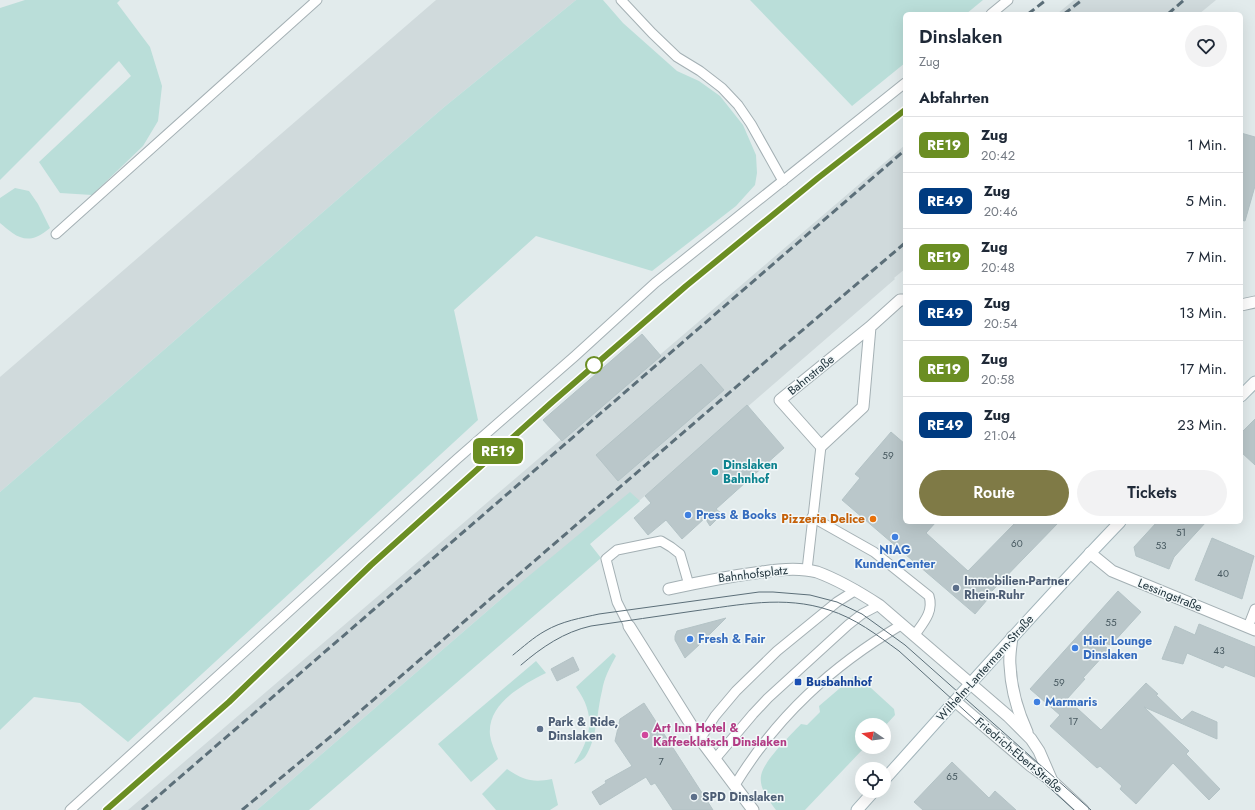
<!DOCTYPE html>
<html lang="de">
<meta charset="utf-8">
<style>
:root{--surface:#fff;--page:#f2f2f3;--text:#1f2937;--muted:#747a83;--line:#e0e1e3;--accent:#7f7a46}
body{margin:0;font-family:Jost,sans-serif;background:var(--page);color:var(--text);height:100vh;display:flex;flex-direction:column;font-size:15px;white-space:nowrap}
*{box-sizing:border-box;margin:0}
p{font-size:13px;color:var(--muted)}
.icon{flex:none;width:22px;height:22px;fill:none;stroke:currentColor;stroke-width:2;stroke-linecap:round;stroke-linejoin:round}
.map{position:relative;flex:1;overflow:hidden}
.panel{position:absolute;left:903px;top:12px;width:340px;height:512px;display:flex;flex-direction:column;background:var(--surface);border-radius:6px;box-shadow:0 4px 16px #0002}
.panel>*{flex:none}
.badge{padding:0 8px;border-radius:6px;font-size:14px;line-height:26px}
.needle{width:26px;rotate:283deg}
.fabs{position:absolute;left:855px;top:718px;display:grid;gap:8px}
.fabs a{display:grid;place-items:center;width:36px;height:36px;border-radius:50%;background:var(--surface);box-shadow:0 4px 16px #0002;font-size:20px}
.map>.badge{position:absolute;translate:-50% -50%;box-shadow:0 0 0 2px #fff}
h2{padding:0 16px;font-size:15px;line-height:36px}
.round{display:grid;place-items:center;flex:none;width:42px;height:42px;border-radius:21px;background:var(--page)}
.headline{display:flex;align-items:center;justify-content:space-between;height:68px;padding:0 16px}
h1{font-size:19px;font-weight:600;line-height:30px}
.primary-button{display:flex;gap:8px;margin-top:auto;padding:8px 16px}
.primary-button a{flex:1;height:46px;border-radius:24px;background:var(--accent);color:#fff;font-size:16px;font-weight:600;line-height:46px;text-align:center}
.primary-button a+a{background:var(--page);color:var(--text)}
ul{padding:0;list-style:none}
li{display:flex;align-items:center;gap:12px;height:56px;padding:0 16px;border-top:1px solid var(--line)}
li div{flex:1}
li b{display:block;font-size:15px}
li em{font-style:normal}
li .badge{min-width:44px;font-weight:700;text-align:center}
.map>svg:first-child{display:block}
.built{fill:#d0dadc}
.green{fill:#baded9}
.building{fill:#bac7ca;stroke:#b4c3c6}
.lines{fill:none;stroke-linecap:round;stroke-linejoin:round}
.service-casing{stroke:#a4b0b4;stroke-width:11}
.minor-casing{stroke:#a4b0b4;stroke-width:13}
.secondary-casing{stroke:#a3b5bb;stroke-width:13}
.service{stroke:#fff;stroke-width:9}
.minor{stroke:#fff;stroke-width:11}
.secondary{stroke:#fff;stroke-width:11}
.tram{stroke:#5c6f79;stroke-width:1}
.rail{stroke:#5c6f79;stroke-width:3;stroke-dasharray:8 4;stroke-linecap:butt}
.line-casing{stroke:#fff;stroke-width:9}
.line{stroke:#6b8e23;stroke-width:6}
.stop-dot{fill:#fff;stroke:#6b8e23;stroke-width:2}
.culture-dot{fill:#0f9aa8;stroke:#f2f8f9;stroke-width:1.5}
.shop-dot{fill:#3f7fe0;stroke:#f2f8f9;stroke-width:1.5}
.food-dot{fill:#e8710a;stroke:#f2f8f9;stroke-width:1.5}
.service-dot{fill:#5c6f8a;stroke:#f2f8f9;stroke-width:1.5}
.transit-dot{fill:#1a4fb4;stroke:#f2f8f9;stroke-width:1.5}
.hotel-dot{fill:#d1479c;stroke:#f2f8f9;stroke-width:1.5}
.labels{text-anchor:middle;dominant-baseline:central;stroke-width:3;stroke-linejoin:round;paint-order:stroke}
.number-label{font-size:10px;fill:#475960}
.street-label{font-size:12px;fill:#21343d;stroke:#f2f8f9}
.culture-label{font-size:12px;font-weight:bold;fill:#0d838f;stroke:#f2f8f9;text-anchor:start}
.shop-label{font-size:12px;font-weight:bold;fill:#366cbe;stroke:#f2f8f9;text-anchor:start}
.food-label{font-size:12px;font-weight:bold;fill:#c56008;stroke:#f2f8f9;text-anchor:end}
.service-label{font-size:12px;font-weight:bold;fill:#4e5e75;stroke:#f2f8f9;text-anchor:start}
.transit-label{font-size:12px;font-weight:bold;fill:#164399;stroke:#f2f8f9;text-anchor:start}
.hotel-label{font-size:12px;font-weight:bold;fill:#b23c85;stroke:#f2f8f9;text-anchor:start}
</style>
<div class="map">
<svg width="1255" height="810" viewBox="0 0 1255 810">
<rect width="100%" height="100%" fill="#e2ebec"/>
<g class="built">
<polygon points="436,0 576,0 443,108 0,492 0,377"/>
<polygon points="1074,0 1216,0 1199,14 1057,14"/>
<polygon points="905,145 905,269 894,278 895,279 579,553 507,594 257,810 128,810"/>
</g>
<g class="green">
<polygon points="25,0 120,0 117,3 150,47 162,86 158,121 143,146 92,195 60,193 39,162 131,76 119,61 0,180 0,8"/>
<polygon points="576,0 603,0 623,23 677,71 699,81 720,96 743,125 756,155 757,173 755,185 736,206 652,271 536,236 454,310 478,420 128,742 80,703 34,697 0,730 0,492 443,108"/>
<polygon points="750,0 983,0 966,14 905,14 905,63 852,106"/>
<path d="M15,188L29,191L38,204L50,228C46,231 41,235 36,237C21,243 10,231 0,223V198Z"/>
<polygon points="630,492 640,501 590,544 601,558 309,810 257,810 507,594"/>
<path d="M613,653L616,656C610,667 604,678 602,691C597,710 597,740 585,757C583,760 578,762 574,764C592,736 596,715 576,687Z"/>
<path d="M536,661L546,673C522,685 487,704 490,735C491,743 495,751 498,759L471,782L438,744Z"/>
<path d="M853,677H859L894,709L895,715L884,727V725H862V747H865L805,810H776C769,801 759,788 761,776C763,761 791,735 801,724L807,725L820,712L819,706Z"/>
<path d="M507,769C523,780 533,783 552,779L558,805L550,810H496L482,794Z"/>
</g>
<g class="building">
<polygon points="1241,133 1255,137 1255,186 1245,221 1241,220"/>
<polygon points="642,334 661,356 562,441 543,420"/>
<polygon points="701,364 724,390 618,481 596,455"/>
<polygon points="747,405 784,448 716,509 722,514 710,526 705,518 682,539 666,520 648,535 634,518 651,503 645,496"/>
<polygon points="1255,419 1255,465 1241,452 1241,433"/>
<polygon points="891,432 905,444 905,522 936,522 926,533 968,571 1016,522 1059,522 991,592 993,593 975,614 842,500 860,478 855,474"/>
<polygon points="1157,522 1206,522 1174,557 1169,569 1136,556 1134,547"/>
<polygon points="1212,538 1254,556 1242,599 1195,580"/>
<polygon points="1118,591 1141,612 1111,645 1100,642 1108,649 1104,653 1105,654 1083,678 1085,679 1067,699 1101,730 1146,683 1158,694 1156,695 1182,720 1192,711 1217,722 1217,739 1144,707 1189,751 1186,754 1220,789 1209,800 1173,763 1136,804 1120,789 1122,786 1100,766 1097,768 1050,726 1060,715 1030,689"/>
<polygon points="726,618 699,645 685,658 675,640 675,636 677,631"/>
<polygon points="1199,624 1255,647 1255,677 1225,665 1223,668 1187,653 1183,664 1162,659 1175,626 1195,635"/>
<polygon points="573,657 579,670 557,681 551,669"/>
<polygon points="644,703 704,796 713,810 673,810 655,783 651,785 646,777 600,805 592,792 606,783 605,781 632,766 615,741 620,719"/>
<polygon points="952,762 989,798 995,791 1016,810 923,810 914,802"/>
</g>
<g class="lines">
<g class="service-casing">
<g id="service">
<polyline points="621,0 652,33 677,57 700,71 722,88 738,105 751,124 783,181"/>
<polyline points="991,14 1008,0"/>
<polyline points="56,234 317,0"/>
<path d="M812,517L874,552L929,596C934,612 923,623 914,636"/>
<polyline points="807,570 821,446"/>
<polyline points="629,626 617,602 606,559 617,550 661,541 671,547 680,554 689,585"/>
<polyline points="1248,627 1255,609"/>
<polyline points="700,739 715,716 736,691 777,651 837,602 856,590"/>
<polyline points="715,759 753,714 768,698 848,625 862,614 879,605"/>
<path d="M735,785C777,716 832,666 901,625"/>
<polyline points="70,810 457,459 575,356 655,283 905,83"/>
</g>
</g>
<g class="minor-casing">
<g id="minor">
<polyline points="1241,305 1255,302"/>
<polyline points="870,327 780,400 821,446 863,407 870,327 900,300 905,300"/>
<polyline points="1090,553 1112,571 1255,630"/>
<path d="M669,589C700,582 731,576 762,572C780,569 799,567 817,572C839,580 859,592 879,605L1008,716L1031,739L1039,751L1052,781"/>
<polyline points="629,626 700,739 753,810"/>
<path d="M1012,637C1011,646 1009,656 1010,665C1011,689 1017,710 1027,732"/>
<polyline points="955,701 1031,766 1052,781 1083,810"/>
</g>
</g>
<g class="secondary-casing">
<g id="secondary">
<polyline points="1241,396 1255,382"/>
<path d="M884,780C962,693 1039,606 1120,522"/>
<polyline points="857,810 874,791"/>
</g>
</g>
<use href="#service" class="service"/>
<use href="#minor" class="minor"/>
<use href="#secondary" class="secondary"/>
<g class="tram">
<path d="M513,655C523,647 534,637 545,631C562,621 581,618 599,614L759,592H773L810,595L837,602L862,614L905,645L1091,810"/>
<path d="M521,665C542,647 564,632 591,626C625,621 660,616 694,611C739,605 784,595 829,610C855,618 877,635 899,651L1074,810"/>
</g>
<g class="rail">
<polyline points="1028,14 1046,0"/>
<polyline points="1064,14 1082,0"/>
<polyline points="1168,14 1184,0"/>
<polyline points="106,810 229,702 371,565 550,404 686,286 818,178 905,110"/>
<polyline points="142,810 905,150"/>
<polyline points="242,810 335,733 758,368 905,243"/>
</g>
</g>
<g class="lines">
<g class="line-casing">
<polyline id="line" points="106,810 229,702 371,565 550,404 686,286 818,178 905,110"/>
</g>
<use href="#line" class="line"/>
</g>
<circle class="stop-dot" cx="594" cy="365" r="8"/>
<circle class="culture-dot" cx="715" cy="472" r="4"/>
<g class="shop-dot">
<circle cx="688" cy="515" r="4"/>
<circle cx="895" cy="537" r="4"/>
<circle cx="690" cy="639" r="4"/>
<circle cx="1075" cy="648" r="4"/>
<circle cx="1037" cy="702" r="4"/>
</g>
<circle class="food-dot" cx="873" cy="519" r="4"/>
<g class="service-dot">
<circle cx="956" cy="588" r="4"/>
<circle cx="540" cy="729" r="4"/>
<circle cx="694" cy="797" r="4"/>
</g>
<rect class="transit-dot" x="794" y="678" width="8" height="8" rx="2"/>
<circle class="hotel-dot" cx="645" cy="735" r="4"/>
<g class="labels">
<g class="number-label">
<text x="888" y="455">59</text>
<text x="1181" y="532">51</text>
<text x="1017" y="543">60</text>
<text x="1161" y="545">53</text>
<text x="1223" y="573">40</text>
<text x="1111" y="622">55</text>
<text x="1219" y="650">43</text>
<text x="1059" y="682">59</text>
<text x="1073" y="721">17</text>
<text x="661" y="761">7</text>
<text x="952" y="776">65</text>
</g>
<g class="street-label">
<text transform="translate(811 375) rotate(-39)">Bahnstraße</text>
<text transform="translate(753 574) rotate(-7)">Bahnhofsplatz</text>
<text transform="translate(1170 595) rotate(22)">Lessingstraße</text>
<text transform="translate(985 668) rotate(-48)">Wilhelm-Lantermann-Straße</text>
<text transform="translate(1019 755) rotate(40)">Friedrich-Ebert-Straße</text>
</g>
<g class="culture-label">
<text x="723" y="465">Dinslaken<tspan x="723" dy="14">Bahnhof</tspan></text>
</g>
<g class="shop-label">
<text x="696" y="515">Press &amp; Books</text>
<text x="895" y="550" text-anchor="middle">NIAG<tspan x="895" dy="14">KundenCenter</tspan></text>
<text x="698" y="639">Fresh &amp; Fair</text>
<text x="1083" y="641">Hair Lounge<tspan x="1083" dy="14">Dinslaken</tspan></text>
<text x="1045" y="702">Marmaris</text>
</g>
<g class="food-label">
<text x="865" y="519">Pizzeria Delice</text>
</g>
<g class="service-label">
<text x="964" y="581">Immobilien-Partner<tspan x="964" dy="14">Rhein-Ruhr</tspan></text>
<text x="548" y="722">Park &amp; Ride,<tspan x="548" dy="14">Dinslaken</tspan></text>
<text x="702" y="797">SPD Dinslaken</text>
</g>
<g class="transit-label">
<text x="806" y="682">Busbahnhof</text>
</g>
<g class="hotel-label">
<text x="653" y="728">Art Inn Hotel &amp;<tspan x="653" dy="14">Kaffeeklatsch Dinslaken</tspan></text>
</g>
</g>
</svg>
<div class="fabs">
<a><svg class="needle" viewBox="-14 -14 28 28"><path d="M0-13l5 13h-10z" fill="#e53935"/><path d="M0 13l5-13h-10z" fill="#747a83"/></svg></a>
<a><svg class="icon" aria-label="locate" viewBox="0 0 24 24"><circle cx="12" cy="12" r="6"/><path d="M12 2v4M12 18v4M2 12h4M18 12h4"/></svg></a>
</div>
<b class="badge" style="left:498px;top:451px;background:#6b8e23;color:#fff">RE19</b>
<section class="panel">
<div class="headline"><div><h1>Dinslaken</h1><p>Zug</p></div><a class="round"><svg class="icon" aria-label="heart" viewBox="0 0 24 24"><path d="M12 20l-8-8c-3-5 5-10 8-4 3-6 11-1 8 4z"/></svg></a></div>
<h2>Abfahrten</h2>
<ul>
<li><span class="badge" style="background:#6b8e23;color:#fff">RE19</span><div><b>Zug</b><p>20:42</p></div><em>1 Min.</em></li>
<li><span class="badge" style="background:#003b80;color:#fff">RE49</span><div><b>Zug</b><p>20:46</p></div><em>5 Min.</em></li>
<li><span class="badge" style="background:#6b8e23;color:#fff">RE19</span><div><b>Zug</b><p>20:48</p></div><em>7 Min.</em></li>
<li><span class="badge" style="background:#003b80;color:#fff">RE49</span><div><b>Zug</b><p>20:54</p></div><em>13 Min.</em></li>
<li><span class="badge" style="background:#6b8e23;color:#fff">RE19</span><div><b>Zug</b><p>20:58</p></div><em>17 Min.</em></li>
<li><span class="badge" style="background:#003b80;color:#fff">RE49</span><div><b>Zug</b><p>21:04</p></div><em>23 Min.</em></li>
</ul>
<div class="primary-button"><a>Route</a><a>Tickets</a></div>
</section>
</div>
